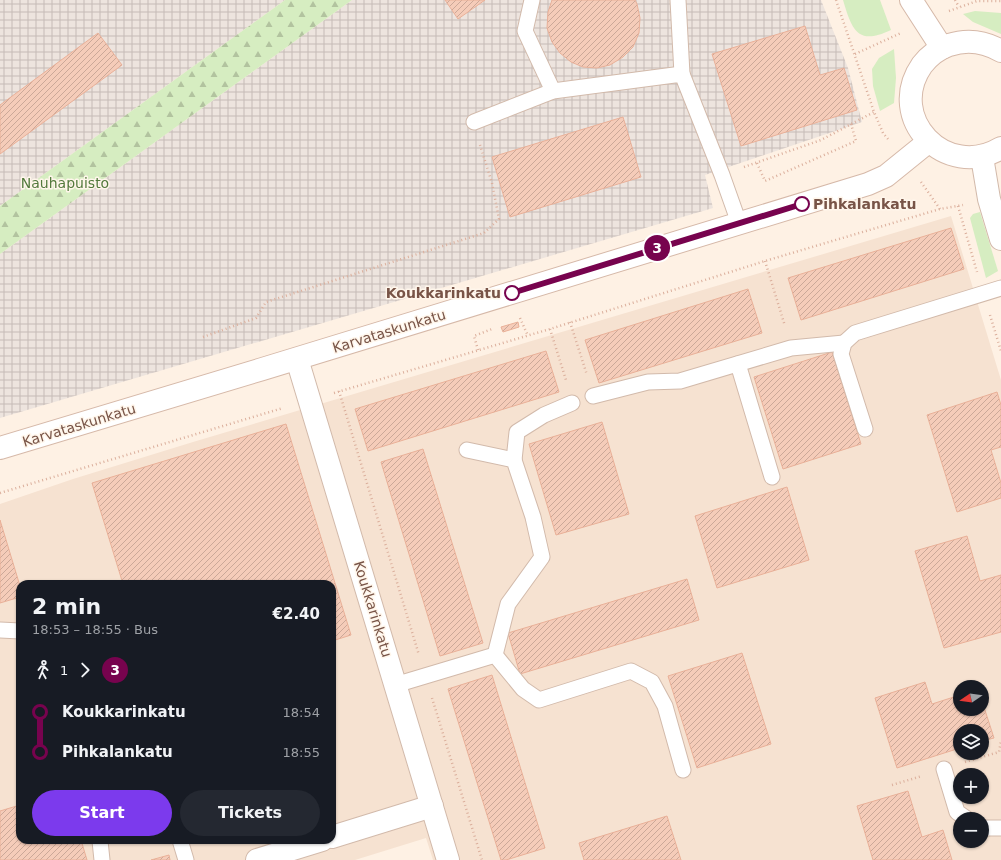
<!DOCTYPE html>
<meta charset="utf-8">
<style>
:root{--surface:#171b24;--page:#242831;--text:#f1f3f6;--muted:#9ea1a6;--accent:#7c3aed}
body{margin:0;font-family:"DejaVu Sans",sans-serif;background:var(--page);color:var(--text);height:100vh;display:flex;flex-direction:column;font-size:15px;white-space:nowrap}
*{box-sizing:border-box;margin:0}
p{font-size:13px;color:var(--muted)}
.icon{flex:none;width:22px;height:22px;fill:none;stroke:currentColor;stroke-width:2;stroke-linecap:round;stroke-linejoin:round}
.map{position:relative;flex:1;overflow:hidden}
.panel{position:absolute;left:16px;top:580px;width:320px;height:264px;display:flex;flex-direction:column;background:var(--surface);border-radius:12px;box-shadow:0 1px 3px #0004}
.panel>*{flex:none}
.badge{padding:0 8px;border-radius:13px;font-size:14px;line-height:26px}
.needle{width:26px;rotate:257deg}
.controls{position:absolute;left:953px;top:680px;display:grid;gap:8px}
.controls a{display:grid;place-items:center;width:36px;height:36px;border-radius:50%;background:var(--surface);box-shadow:0 1px 3px #0004;font-size:20px}
.map>.badge{position:absolute;translate:-50% -50%;box-shadow:0 0 0 2px #fff}
.legs{display:flex;align-items:center;gap:6px;height:44px;padding:0 16px;font-size:13px}
.legs p{margin-inline-start:auto}
.headline{display:flex;align-items:center;justify-content:space-between;height:68px;padding:0 16px}
h1{font-size:22px;font-weight:800;line-height:30px}
.button{display:flex;gap:8px;margin-top:auto;padding:8px 16px}
.button a{flex:1;height:46px;border-radius:24px;background:var(--accent);color:#fff;font-size:16px;font-weight:800;line-height:46px;text-align:center}
.button a+a{background:var(--page);color:var(--text)}
ul{padding:0 16px;list-style:none}
li{display:flex;align-items:center;gap:14px;height:40px;font-size:15px}
li i{display:grid;place-items:center;width:6px;height:100%;margin:0 5px;background:currentColor}
li i::after{content:'';width:10px;height:10px;margin:-5px;border:3px solid;border-radius:50%;background:var(--surface)}
li p{margin-inline-start:auto}
li:first-child i{background:linear-gradient(#0000 50%,currentColor 0)}
li:last-child i{background:linear-gradient(currentColor 50%,#0000 0)}
.map>svg:first-child{display:block}
.residential{fill:#f6e2d1;fill-rule:evenodd}
.industrial{fill:url(#industrial-grid)}
.green{fill:#d6edc1}
.forest{fill:url(#forest-firs)}
.building{fill:url(#building-hatch);stroke:#e9b098}
.lines{fill:none;stroke-linecap:round;stroke-linejoin:round}
.lane-casing{stroke:#d2baab;stroke-width:17}
.street-casing{stroke:#d2baab;stroke-width:24}
.secondary-casing{stroke:#d6b9a9;stroke-width:24}
.path{stroke:#dbaf9c;stroke-width:2.5;stroke-dasharray:1 3;stroke-linecap:butt}
.lane{stroke:#fff;stroke-width:15}
.street{stroke:#fff;stroke-width:22}
.secondary{stroke:#fff;stroke-width:22}
.line-1-casing{stroke:#fff;stroke-width:9}
.line-1{stroke:#77034e;stroke-width:6}
.stop-1-dot{fill:#fff;stroke:#77034e;stroke-width:2}
.labels{text-anchor:middle;dominant-baseline:central;stroke-width:3;stroke-linejoin:round;paint-order:stroke}
.park-label{font-size:14px;fill:#537a3c;stroke:#fff6eb}
.stop-label{font-size:14px;font-weight:bold;fill:#785447;stroke:#fff6eb;text-anchor:start}
.street-label{font-size:14px;fill:#785447;stroke:#fff6eb}
</style>
<div class="map">
<svg width="1001" height="860" viewBox="0 0 1001 860">
<defs>
<pattern id="industrial-grid" width="8" height="8" patternUnits="userSpaceOnUse"><rect width="8" height="8" fill="#ede4de"/><path d="M0 4h8M4 0v8" fill="none" stroke="#c5bbb6"/></pattern>
<pattern id="forest-firs" width="22" height="20" patternUnits="userSpaceOnUse"><rect width="22" height="20" fill="#d6edc1"/><path d="M5 1l3.5 6h-7zM16 11l3.5 6h-7z" fill="#b2c39f"/></pattern>
<pattern id="building-hatch" width="6" height="6" patternUnits="userSpaceOnUse"><rect width="6" height="6" fill="#f5ccb9"/><path d="M-1 1l2-2M0 6l6-6M5 7l2-2" fill="none" stroke="#cba898"/></pattern>
</defs>
<rect width="100%" height="100%" fill="#fef1e4"/>
<path class="residential" d="M951,216L1001,380V860H433L426,838L355,860H0V504L73,479L193,442ZM20,584H332V840H20ZM960,687H982V709H960ZM960,731H982V753H960ZM960,775H982V797H960ZM960,819H982V841H960Z"/>
<g class="industrial">
<polygon points="0,0 285,0 0,206"/>
<polygon points="352,0 821,0 848,68 862,122 705,175 713,208 0,418 0,254"/>
</g>
<g class="green">
<path d="M843,0H880L891,30C857,46 852,30 843,0Z"/>
<polygon points="975,11 1001,13 1001,34 973,22 963,14"/>
<polygon points="894,49 896,78 894,103 880,111 873,86 872,69 879,58"/>
<polygon points="980,212 998,271 986,278 970,218 973,214"/>
</g>
<polygon class="forest" points="285,0 352,0 0,254 0,206"/>
<g class="building">
<polygon points="445,0 485,0 458,19"/>
<polygon points="552,0 635,0 637,4 640,18 639,33 633,47 623,57 610,65 597,68 583,67 571,62 560,53 552,42 547,28 548,12"/>
<polygon points="805,26 820,75 844,68 857,110 741,146 712,54"/>
<polygon points="98,33 122,65 0,154 0,105"/>
<polygon points="623,117 641,177 510,217 492,157"/>
<polygon points="951,228 964,269 801,320 788,278"/>
<polygon points="748,289 762,333 599,383 585,340"/>
<polygon points="518,322 519,327 503,332 501,327"/>
<polygon points="546,351 559,392 368,451 355,409"/>
<polygon points="832,352 861,444 783,469 754,377"/>
<polygon points="997,392 1001,405 1001,447 991,450 1001,483 1001,498 957,512 927,415"/>
<polygon points="602,422 629,514 556,535 529,444"/>
<polygon points="286,424 351,635 332,641 332,584 123,584 92,483"/>
<polygon points="423,449 483,643 440,656 381,462"/>
<polygon points="787,487 809,560 717,588 695,516"/>
<polygon points="0,520 20,586 20,597 0,603"/>
<polygon points="967,536 980,581 1001,575 1001,632 944,648 915,551"/>
<polygon points="687,579 699,620 520,674 508,633"/>
<polygon points="742,653 771,744 697,768 668,676"/>
<polygon points="492,675 545,848 506,860 501,860 448,689"/>
<polygon points="925,682 932,704 960,695 960,709 982,709 982,701 994,738 982,741 982,731 960,731 960,748 897,768 875,698"/>
<polygon points="908,791 922,837 943,830 952,860 873,860 857,806"/>
<polygon points="20,805 20,840 81,840 87,860 0,860 0,811"/>
<polygon points="667,816 681,860 584,860 579,843"/>
<polygon points="169,855 170,860 151,860"/>
</g>
<g class="lines">
<g class="lane-casing">
<g id="lane">
<polyline points="532,0 525,31 553,91"/>
<polyline points="678,0 682,74"/>
<polyline points="474,122 553,91 682,74 722,175 739,223"/>
<polyline points="738,364 772,477"/>
<polyline points="593,396 648,382 680,381 791,348 844,343"/>
<polyline points="865,429 841,354 844,343 855,333 1001,288"/>
<polyline points="467,450 514,460 533,517 542,557 508,604 495,655"/>
<polyline points="514,460 517,432 544,415 572,403"/>
<polyline points="0,630 20,631"/>
<polyline points="395,685 495,655 523,689 539,700 631,671 652,682 665,706 683,770"/>
<polyline points="944,769 957,812 967,819"/>
<polyline points="982,828 1001,828"/>
<polyline points="180,840 186,860"/>
<polyline points="100,841 102,860"/>
</g>
</g>
<g class="street-casing">
<g id="street">
<polyline points="982,157 989,199 1001,239"/>
<polyline points="297,359 448,860"/>
<polyline points="332,837 432,806"/>
<polyline points="257,860 322,840"/>
</g>
</g>
<g class="secondary-casing">
<g id="secondary">
<polyline points="911,0 942,48"/>
<path d="M1001,51C984,41 967,39 949,45C938,49 929,56 922,65C885,118 946,181 1001,148"/>
<path d="M0,448C290,362 579,271 868,184L886,176L928,142"/>
</g>
</g>
<g class="path">
<polyline points="836,0 874,112 883,133 888,139"/>
<polyline points="955,0 959,7"/>
<polyline points="949,11 977,1 1001,1"/>
<polyline points="855,54 901,33"/>
<polyline points="757,163 765,181 856,141 851,124"/>
<polyline points="744,167 821,140 874,112"/>
<polyline points="921,182 940,209"/>
<polyline points="958,206 977,272"/>
<polyline points="765,261 785,326"/>
<polyline points="990,315 1001,351"/>
<polyline points="520,318 528,336"/>
<polyline points="570,322 587,375"/>
<polyline points="550,329 566,380"/>
<polyline points="203,337 256,318 266,302 484,233 499,219 492,183 480,145"/>
<polyline points="478,350 474,336 492,329"/>
<polyline points="339,391 419,655"/>
<polyline points="334,393 550,329 765,261 940,209 963,205"/>
<polyline points="0,493 283,408"/>
<polyline points="432,698 482,860"/>
<polyline points="965,762 999,752 1001,741"/>
<polyline points="892,785 922,776"/>
</g>
<use href="#lane" class="lane"/>
<use href="#street" class="street"/>
<use href="#secondary" class="secondary"/>
</g>
<g class="lines">
<g class="line-1-casing">
<polyline id="line-1" points="512,293 802,204"/>
</g>
<use href="#line-1" class="line-1"/>
</g>
<g class="stop-1-dot">
<circle cx="802" cy="204" r="7"/>
<circle cx="512" cy="293" r="7"/>
</g>
<g class="labels">
<g class="park-label">
<text x="65" y="183">Nauhapuisto</text>
</g>
<g class="stop-label">
<text x="813" y="204">Pihkalankatu</text>
<text x="501" y="293" text-anchor="end">Koukkarinkatu</text>
</g>
<g class="street-label">
<text transform="translate(389 331) rotate(-17)">Karvataskunkatu</text>
<text transform="translate(79 425) rotate(-17)">Karvataskunkatu</text>
<text transform="translate(373 609) rotate(73)">Koukkarinkatu</text>
</g>
</g>
</svg>
<div class="controls">
<a><svg class="needle" viewBox="-14 -14 28 28"><path d="M0-13l5 13h-10z" fill="#e53935"/><path d="M0 13l5-13h-10z" fill="#9ea1a6"/></svg></a>
<a><svg class="icon" aria-label="layers" viewBox="0 0 24 24"><path d="M12 4l9 5-9 5-9-5zM3 14l9 5 9-5"/></svg></a>
<a>+</a>
<a>−</a>
</div>
<b class="badge" style="left:657px;top:248px;background:#77034e;color:#fff">3</b>
<section class="panel">
<div class="headline"><div><h1>2 min</h1><p>18:53 – 18:55 · Bus</p></div><b>€2.40</b></div>
<div class="legs"><svg class="icon" aria-label="walk" viewBox="0 0 24 24"><circle cx="13" cy="4" r="2"/><path d="M13 8l-2 6 4 7M11 14l-3 7M7 12l3-4h3l4 4"/></svg>1<svg class="icon" aria-label="forward" viewBox="0 0 24 24"><path d="M9 5l7 7-7 7"/></svg><b class="badge" style="background:#77034e;color:#fff">3</b></div>
<ul>
<li><i style="color:#77034e"></i><b>Koukkarinkatu</b><p>18:54</p></li>
<li><i style="color:#77034e"></i><b>Pihkalankatu</b><p>18:55</p></li>
</ul>
<div class="button"><a>Start</a><a>Tickets</a></div>
</section>
</div>
